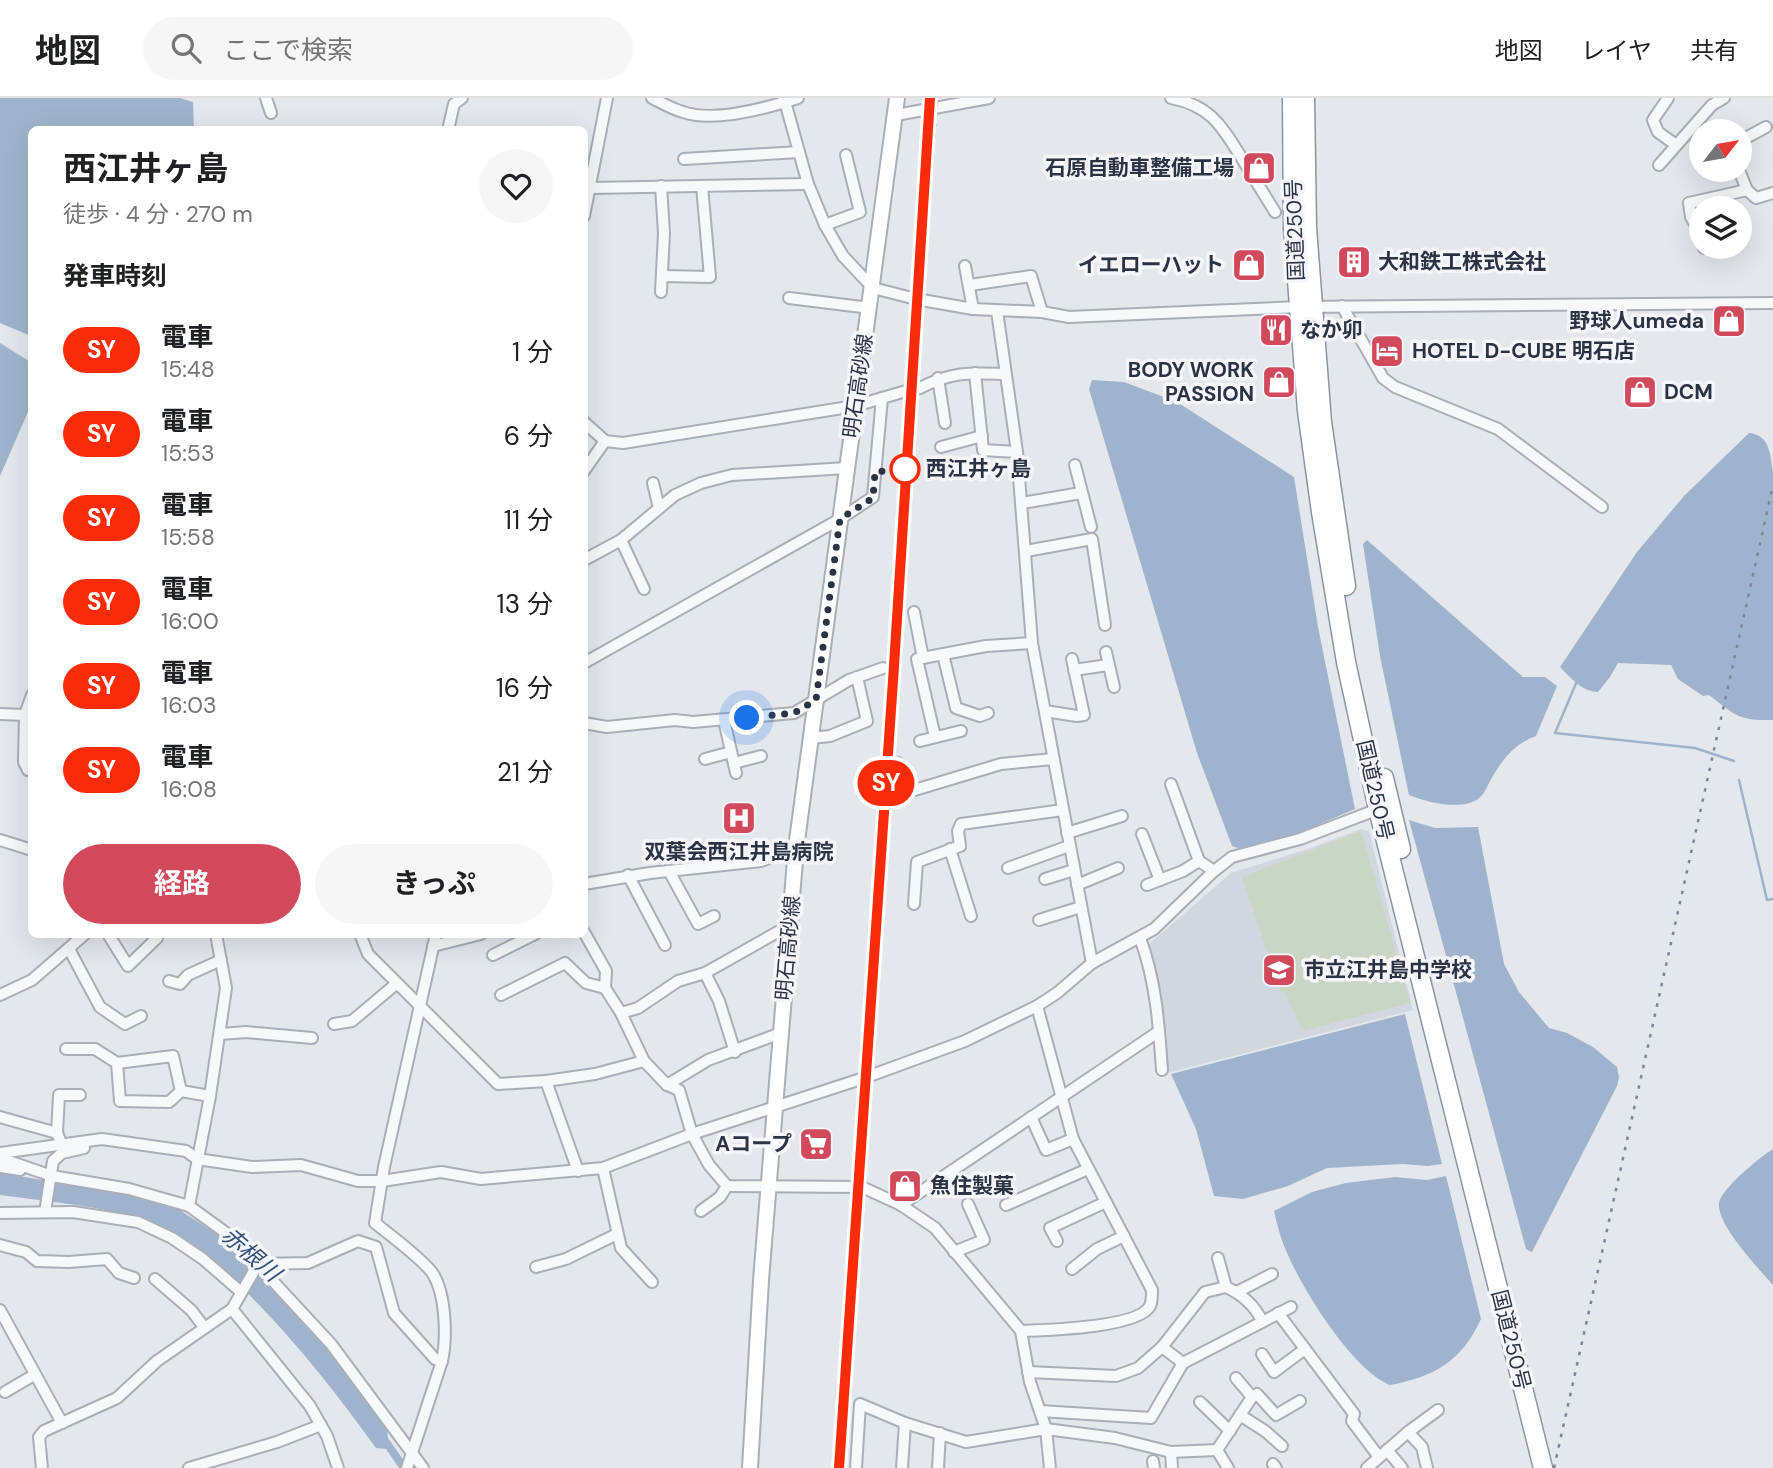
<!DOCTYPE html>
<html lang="ja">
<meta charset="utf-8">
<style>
:root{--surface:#fff;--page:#f6f6f6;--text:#202124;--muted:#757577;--line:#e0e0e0;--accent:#d1495b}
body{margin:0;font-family:"DM Sans","Noto Sans JP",sans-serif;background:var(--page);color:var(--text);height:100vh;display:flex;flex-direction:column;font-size:26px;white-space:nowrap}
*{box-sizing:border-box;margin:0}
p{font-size:23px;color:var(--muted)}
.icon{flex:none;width:38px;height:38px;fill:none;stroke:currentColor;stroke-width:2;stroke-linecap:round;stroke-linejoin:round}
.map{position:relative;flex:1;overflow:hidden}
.details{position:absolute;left:28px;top:28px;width:560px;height:812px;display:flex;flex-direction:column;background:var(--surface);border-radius:10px;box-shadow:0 7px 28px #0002}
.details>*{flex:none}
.badge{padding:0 14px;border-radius:23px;font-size:24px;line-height:46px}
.needle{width:46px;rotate:59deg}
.buttons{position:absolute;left:1689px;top:21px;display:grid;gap:14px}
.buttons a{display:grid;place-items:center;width:63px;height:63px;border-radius:50%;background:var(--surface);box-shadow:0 7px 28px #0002;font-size:35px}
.you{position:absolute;width:35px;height:35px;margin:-18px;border:5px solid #fff;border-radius:50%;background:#1a73e8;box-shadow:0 0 0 10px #1a73e833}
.map>.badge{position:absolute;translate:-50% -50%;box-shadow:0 0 0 4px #fff}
h2{padding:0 35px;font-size:26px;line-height:63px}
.round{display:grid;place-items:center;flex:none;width:74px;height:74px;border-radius:37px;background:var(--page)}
.head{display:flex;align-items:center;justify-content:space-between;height:119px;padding:0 35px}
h1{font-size:33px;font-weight:700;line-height:52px}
.primary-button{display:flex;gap:14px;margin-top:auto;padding:14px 35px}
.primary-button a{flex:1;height:80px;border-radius:42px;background:var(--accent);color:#fff;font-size:28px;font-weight:700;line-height:80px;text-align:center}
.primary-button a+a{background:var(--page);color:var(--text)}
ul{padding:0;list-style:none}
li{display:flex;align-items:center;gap:21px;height:84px;padding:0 35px}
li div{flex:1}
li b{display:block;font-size:26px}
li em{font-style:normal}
li .badge{min-width:77px;font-weight:700;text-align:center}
header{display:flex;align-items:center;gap:42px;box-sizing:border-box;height:98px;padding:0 35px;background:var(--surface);border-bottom:2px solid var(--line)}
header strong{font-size:33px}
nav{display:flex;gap:38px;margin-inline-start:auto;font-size:24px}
.search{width:490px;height:63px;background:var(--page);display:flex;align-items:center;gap:18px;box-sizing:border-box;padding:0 24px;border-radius:38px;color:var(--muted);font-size:26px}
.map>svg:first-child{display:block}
.built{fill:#d2d6de}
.green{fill:#c9d6c5}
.water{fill:#9fb4cc}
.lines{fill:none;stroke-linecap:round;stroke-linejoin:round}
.stream{stroke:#9fb4cc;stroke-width:2.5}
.minor-casing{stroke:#a9aeb7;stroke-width:14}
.secondary-casing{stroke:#a9aeb7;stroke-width:18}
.trunk-casing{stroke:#8b94a3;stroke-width:21}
.minor{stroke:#f7f8fa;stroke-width:10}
.secondary{stroke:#fff;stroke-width:14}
.trunk{stroke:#fff;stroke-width:18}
.rail{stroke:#7d8696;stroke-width:2.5;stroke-dasharray:3.5 7;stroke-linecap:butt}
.line-casing{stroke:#fff;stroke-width:16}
.line{stroke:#fa2b08;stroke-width:10}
.walk{stroke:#2b3445;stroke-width:7;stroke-dasharray:0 12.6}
.stop-dot{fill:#fff;stroke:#fa2b08;stroke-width:3.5}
.labels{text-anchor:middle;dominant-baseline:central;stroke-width:7;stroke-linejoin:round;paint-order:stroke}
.poi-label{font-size:21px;font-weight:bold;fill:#2b3445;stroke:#f4f6f9;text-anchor:start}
.street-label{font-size:21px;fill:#2b3445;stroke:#f4f6f9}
.stop-label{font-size:21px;font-weight:bold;fill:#2b3445;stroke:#f4f6f9;text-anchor:start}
.water-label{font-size:23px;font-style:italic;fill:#34527a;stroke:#f4f6f9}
</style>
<header>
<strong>地図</strong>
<div class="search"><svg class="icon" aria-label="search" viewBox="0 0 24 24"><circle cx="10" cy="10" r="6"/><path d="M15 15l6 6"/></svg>ここで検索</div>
<nav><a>地図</a><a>レイヤ</a><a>共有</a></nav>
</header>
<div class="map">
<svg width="1773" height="1370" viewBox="0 0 1773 1370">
<rect width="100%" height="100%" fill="#e4e7ec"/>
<polygon class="built" points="1361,731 1369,733 1413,912 1167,975 1161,897 1149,846 1231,775 1308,751"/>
<polygon class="green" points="1358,734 1362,735 1410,905 1302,933 1285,894 1281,894 1242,779"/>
<g class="water">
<polygon points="0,0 180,0 193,4 194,31 32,32 31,238 0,225"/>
<polygon points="0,245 32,265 31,307 0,378"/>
<polygon points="1092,282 1124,284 1177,304 1294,379 1318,529 1355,711 1294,737 1241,751 1232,748 1197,655 1089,291"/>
<path d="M1749,335C1770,337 1770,356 1773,373V622C1738,623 1735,617 1709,597L1703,598L1678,581L1671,567L1618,565L1610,579L1598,594C1582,594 1570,579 1560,569L1637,454L1684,398Z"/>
<path d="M1367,442L1523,579H1545L1557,588L1536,638C1514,646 1501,663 1490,683C1487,689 1484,697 1478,701C1461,713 1426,704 1409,697L1380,558L1363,446Z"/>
<polygon points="1409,722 1435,730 1478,729 1504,866 1519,894 1549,930 1567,935 1593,949 1617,969 1619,979 1617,988 1532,1154 1526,1151"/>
<polygon points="1405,916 1442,1066 1428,1068 1403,1066 1327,1070 1288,1088 1243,1101 1214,1098 1196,1031 1171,976"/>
<path d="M1773,1051V1187C1759,1171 1716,1126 1719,1105C1721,1091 1760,1059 1773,1051Z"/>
<path d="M0,1075L152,1100L178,1111L223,1140L273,1189L333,1256L387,1331L388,1340L409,1370H399L386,1351L376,1350C334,1292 290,1236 239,1187C219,1167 197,1146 172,1133C129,1110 50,1104 0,1097Z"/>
<path d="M1446,1078L1481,1221C1462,1263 1434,1279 1390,1287C1352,1272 1300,1188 1285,1150C1280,1139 1277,1126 1274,1113L1312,1094L1346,1085L1395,1079L1427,1082Z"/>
</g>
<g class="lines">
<g class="stream">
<polyline points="1577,583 1555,635 1695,650 1734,663"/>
<polyline points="1739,682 1767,802 1773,801"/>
</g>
<g class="minor-casing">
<g id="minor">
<polyline points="266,0 271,15"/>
<path d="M652,0C662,5 672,11 683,14C714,25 767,10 798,0"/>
<polyline points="784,0 808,86 825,127 843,158 873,190 916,201 973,211 1042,214 1069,219 1298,209 1773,205"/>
<path d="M1171,0C1212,8 1222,29 1243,62C1253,79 1264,96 1275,114"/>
<polyline points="1668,0 1653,22 1658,34 1676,47"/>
<polyline points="896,17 989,0"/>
<polyline points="448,32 454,6 462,0"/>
<polyline points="1740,43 1766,29"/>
<polyline points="684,61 799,54"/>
<polyline points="1659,67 1712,7 1724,0"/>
<polyline points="1739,72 1747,92"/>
<polyline points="591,90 808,86"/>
<polyline points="584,118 607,0"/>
<polyline points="825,127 860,114 846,57"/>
<polyline points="1701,136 1691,119 1689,105 1747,92 1756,100 1773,95"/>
<polyline points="1704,149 1704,150"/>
<polyline points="965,168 973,211"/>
<polyline points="663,178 710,179 702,88"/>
<polyline points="970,187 1031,178 1042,214"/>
<polyline points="661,194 664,135 661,88"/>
<polyline points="789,200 870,210"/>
<polyline points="1342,208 1383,280 1395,289 1498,331 1602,409"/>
<polyline points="997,213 1017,354 1032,545 1092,865"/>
<polyline points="975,275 983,352 1017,354"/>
<polyline points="938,280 945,325"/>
<path d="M920,290C953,273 970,275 1005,276"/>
<polyline points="584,324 605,343 623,345 855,308 906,293"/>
<polyline points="941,349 982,338"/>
<polyline points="1075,367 1091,429"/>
<polyline points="584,373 605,343"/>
<polyline points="653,385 659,410"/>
<polyline points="1022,405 1081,395"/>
<polyline points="621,442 644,491"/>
<polyline points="1026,453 1092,441 1105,527"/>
<polyline points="584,462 621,442 675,397 701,385 732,377 847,370"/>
<polyline points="914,514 923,560"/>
<polyline points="1106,554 1114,589"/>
<polyline points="943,556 956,610 980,618 988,615"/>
<polyline points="584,565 840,421 873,399 882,300"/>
<polyline points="1074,572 1108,567"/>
<polyline points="1045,613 1077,618 1084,617 1072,561"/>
<polyline points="0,616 25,617 32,597"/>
<polyline points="25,617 24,664 28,672 32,671"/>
<polyline points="724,622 736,675"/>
<polyline points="584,625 607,629 675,622 693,624 794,615 849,582 883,570"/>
<polyline points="935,639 917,561 986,548 1032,545"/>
<polyline points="811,640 830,638 867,623 857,579"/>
<polyline points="920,643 961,633"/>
<polyline points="705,661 731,654"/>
<polyline points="734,665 761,658"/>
<polyline points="898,665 898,687 908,694 1001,666 1053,661"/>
<polyline points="1171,686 1199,763 1214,773"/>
<polyline points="1067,735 1122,718"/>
<polyline points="1142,736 1160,782"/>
<polyline points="0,742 32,752"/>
<polyline points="950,751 971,818"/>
<polyline points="1008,770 1069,748"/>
<polyline points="669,773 698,826 714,818"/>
<polyline points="628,777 665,847"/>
<polyline points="1045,781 1074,772"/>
<polyline points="584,786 650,775 761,763 796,750"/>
<polyline points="1077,787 1118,770"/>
<polyline points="1147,787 1183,773 1199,763"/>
<polyline points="914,806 917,764 960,748 958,733 961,726 1063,712"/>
<polyline points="1039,822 1081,809"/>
<polyline points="584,834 606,873 605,890 621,915 644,963 667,987 679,992 692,1036 709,1067 727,1088 862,1089 901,1107 935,1130 1021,1233 1030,1284 1046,1331 1050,1370"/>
<polyline points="108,836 128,868 157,840"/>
<polyline points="216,836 226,890 210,998 189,1108 233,1140 331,1246 423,1370"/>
<polyline points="360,836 368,856 498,986 546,983 578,1073"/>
<path d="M1140,840C1156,883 1159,927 1162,972"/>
<polyline points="433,848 481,836"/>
<polyline points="69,851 100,909 125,926 141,918"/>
<polyline points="493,857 535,836"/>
<polyline points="705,875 719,903 735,954"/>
<polyline points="169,883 180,886 188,877 221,862"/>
<polyline points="0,897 32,882 85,836"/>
<polyline points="501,897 565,865 586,885 605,890"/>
<polyline points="621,915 638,910 678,883 705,875 790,827"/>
<polyline points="334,926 352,923 396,886"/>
<polyline points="220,936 246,934 312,940"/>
<polyline points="66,951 95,951 117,965 120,1003 169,1004 181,993 210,998"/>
<polyline points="117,965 173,958 181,993"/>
<polyline points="546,983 595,976 644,963"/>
<polyline points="667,987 708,962 781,935"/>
<polyline points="0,1019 57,1035 62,1047"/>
<polyline points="1031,1019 1046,1052 1073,1041"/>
<polyline points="57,1035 59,997 80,997"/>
<polyline points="0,1055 102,1041 186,1053 197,1061 252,1069 301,1067 358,1083 382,1083 441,1074 481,1081 603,1070 692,1036 864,980 965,943 1037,908 1057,895 1092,865 1154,831 1214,773 1232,759 1300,741 1381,710"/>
<polyline points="0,1060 52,1078 129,1091 189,1108"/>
<polyline points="0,1069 20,1072"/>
<polyline points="603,1070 621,1150 652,1184"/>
<polyline points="901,1107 1158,934"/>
<polyline points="1006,1107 1088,1071"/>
<polyline points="701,1113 720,1099 727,1088"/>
<polyline points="45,1114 53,1063 62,1055 84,1050"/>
<polyline points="0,1115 73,1114 138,1124 172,1140 203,1161 241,1194"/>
<polyline points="1057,1143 1050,1130 1106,1104"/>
<polyline points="0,1147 26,1154 37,1163 69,1164 107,1161 119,1175 134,1180"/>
<polyline points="954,1154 984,1142 968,1106"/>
<polyline points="1218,1160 1226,1189"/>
<polyline points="258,1166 308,1165 358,1143 376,1149 394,1215 435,1261 442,1263"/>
<polyline points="536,1169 566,1161 617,1136"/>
<polyline points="1072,1171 1097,1151 1124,1138"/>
<polyline points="155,1181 191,1212 204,1229"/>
<polyline points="1237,1194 1272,1176"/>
<polyline points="232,1211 310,1308 327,1338 338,1370"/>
<polyline points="0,1212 62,1325"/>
<polyline points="1278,1215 1354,1316 1352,1323 1379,1359"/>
<path d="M1021,1233C1045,1232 1138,1230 1150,1208C1152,1204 1152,1196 1152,1192L1073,1041L1037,908"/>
<polyline points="1162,1249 1183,1265"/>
<polyline points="1262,1256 1274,1274 1305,1251"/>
<path d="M1028,1274L1116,1278L1138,1270L1162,1249L1205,1194L1226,1189C1241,1196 1255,1208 1262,1223"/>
<polyline points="1236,1280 1252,1299"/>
<polyline points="5,1294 34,1277"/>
<polyline points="1200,1304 1230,1333"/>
<polyline points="1040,1313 1151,1320 1183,1265 1291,1209"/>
<polyline points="1240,1317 1265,1333 1282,1348"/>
<polyline points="1408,1334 1422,1349 1427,1370"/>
<polyline points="1217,1352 1228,1370"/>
<polyline points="1387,1352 1402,1370"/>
<polyline points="1171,1354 1172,1370"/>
<polyline points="1153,1363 1154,1370"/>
<polyline points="1273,1366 1276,1370"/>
<polyline points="42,1370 39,1339 44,1333 117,1300 157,1263 232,1211 258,1166"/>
<polyline points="189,1370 277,1344 321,1327"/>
<path d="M407,1370L442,1263C447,1240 446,1197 433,1176C425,1163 389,1136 375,1125L384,1069L436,836"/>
<polyline points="856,1370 860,1306 905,1325 966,1344 1046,1331 1115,1340 1171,1354 1217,1352 1252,1299 1257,1296 1276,1317 1300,1303"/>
<polyline points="902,1370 905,1325"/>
<polyline points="938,1370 940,1335"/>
<polyline points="1367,1370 1408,1334 1438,1312"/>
</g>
</g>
<g class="secondary-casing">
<polyline id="secondary" points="750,1370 761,1182 796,750 897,0"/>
</g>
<g class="trunk-casing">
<g id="trunk">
<polyline points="1292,0 1293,130 1307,313 1321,414 1346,564 1378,711 1543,1370"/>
<polyline points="1305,0 1307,130 1322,324 1346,488"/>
<polyline points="1384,680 1401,751"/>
</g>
</g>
<use href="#minor" class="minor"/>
<use href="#secondary" class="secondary"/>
<use href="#trunk" class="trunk"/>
<g class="rail">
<polyline points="842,1370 937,0"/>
<polyline points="1554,1370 1773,387"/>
</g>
</g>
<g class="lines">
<g class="line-casing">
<polyline id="line" points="839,1370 894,568 930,0"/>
</g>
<use href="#line" class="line"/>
<polyline class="walk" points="747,620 794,615 816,602 840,421 873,400 875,374 905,371"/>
</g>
<defs>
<g id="shop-square" transform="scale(1.75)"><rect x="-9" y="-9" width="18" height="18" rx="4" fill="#d1495b" stroke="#f4f6f9"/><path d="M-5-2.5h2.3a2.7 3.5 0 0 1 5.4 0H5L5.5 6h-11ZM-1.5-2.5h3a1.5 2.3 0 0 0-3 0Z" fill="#fff"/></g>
<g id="building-square" transform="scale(1.75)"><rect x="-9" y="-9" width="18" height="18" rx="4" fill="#d1495b" stroke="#f4f6f9"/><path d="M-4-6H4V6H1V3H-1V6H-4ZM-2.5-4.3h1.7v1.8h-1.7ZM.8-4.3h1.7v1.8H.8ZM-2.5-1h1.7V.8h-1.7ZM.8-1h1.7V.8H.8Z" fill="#fff"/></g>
<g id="restaurant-square" transform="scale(1.75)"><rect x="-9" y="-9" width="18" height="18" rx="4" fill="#d1495b" stroke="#f4f6f9"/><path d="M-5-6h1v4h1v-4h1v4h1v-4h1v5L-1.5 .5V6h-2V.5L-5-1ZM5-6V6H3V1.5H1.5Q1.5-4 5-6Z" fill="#fff"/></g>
<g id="hotel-square" transform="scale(1.75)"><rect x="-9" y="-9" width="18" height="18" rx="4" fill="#d1495b" stroke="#f4f6f9"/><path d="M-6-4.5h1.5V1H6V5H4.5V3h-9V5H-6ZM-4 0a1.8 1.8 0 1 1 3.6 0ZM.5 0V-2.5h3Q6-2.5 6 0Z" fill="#fff"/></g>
<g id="hospital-square" transform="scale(1.75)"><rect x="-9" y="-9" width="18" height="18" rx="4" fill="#d1495b" stroke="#f4f6f9"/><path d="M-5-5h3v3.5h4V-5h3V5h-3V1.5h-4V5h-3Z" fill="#fff"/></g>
<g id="school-square" transform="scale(1.75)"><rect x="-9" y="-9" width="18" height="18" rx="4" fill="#d1495b" stroke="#f4f6f9"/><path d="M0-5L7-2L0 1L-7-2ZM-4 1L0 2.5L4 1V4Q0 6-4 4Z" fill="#fff"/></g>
<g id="supermarket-square" transform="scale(1.75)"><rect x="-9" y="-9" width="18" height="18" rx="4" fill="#d1495b" stroke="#f4f6f9"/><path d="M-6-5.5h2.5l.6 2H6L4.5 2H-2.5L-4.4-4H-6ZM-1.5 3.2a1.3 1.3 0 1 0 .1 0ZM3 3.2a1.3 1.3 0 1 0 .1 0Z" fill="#fff"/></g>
</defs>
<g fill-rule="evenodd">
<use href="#shop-square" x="1259" y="70"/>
<use href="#building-square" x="1354" y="164"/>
<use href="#shop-square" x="1249" y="167"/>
<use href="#shop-square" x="1729" y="223"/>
<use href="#restaurant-square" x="1276" y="232"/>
<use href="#hotel-square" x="1387" y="253"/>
<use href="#shop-square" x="1279" y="284"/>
<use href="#shop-square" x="1640" y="294"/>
<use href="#hospital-square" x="739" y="720"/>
<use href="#school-square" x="1279" y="872"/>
<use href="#supermarket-square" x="816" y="1046"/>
<use href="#shop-square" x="905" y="1088"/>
</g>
<circle class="stop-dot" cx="905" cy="371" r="14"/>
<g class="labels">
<g class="poi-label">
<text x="1234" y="70" text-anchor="end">石原自動車整備工場</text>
<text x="1378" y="164">大和鉄工株式会社</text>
<text x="1224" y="167" text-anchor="end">イエローハット</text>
<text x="1704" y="223" text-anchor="end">野球人umeda</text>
<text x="1300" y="232">なか卯</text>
<text x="1412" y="253">HOTEL D-CUBE 明石店</text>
<text x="1254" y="272" text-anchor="end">BODY WORK<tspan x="1254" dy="24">PASSION</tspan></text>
<text x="1664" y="294">DCM</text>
<text x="739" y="754" text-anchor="middle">双葉会西江井島病院</text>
<text x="1304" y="872">市立江井島中学校</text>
<text x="792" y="1046" text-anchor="end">Aコープ</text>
<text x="930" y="1088">魚住製菓</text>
</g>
<g class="street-label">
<text transform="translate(1295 132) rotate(-92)">国道250号</text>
<text transform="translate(858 288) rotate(-82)">明石高砂線</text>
<text transform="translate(1375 692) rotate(77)">国道250号</text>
<text transform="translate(788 850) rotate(-85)">明石高砂線</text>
<text transform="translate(1511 1242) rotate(76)">国道250号</text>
</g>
<g class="stop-label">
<text x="926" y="371">西江井ヶ島</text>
</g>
<g class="water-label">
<text transform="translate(251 1156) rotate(41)">赤根川</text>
</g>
</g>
</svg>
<div class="buttons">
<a><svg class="needle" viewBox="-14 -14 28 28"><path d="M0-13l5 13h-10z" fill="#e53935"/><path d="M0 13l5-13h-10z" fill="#757577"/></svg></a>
<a><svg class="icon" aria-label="layers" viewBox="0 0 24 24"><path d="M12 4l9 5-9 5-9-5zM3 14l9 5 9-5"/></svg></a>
</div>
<div class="you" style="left:747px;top:620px"></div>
<b class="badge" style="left:886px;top:685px;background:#fa2b08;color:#fff">SY</b>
<section class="details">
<div class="head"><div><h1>西江井ヶ島</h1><p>徒歩 · 4 分 · 270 m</p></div><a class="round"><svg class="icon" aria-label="heart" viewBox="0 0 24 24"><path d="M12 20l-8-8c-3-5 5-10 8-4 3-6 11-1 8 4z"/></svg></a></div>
<h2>発車時刻</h2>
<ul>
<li><span class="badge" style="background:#fa2b08;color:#fff">SY</span><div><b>電車</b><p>15:48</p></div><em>1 分</em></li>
<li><span class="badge" style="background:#fa2b08;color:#fff">SY</span><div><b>電車</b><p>15:53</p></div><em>6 分</em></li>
<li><span class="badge" style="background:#fa2b08;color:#fff">SY</span><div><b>電車</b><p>15:58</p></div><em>11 分</em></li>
<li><span class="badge" style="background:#fa2b08;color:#fff">SY</span><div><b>電車</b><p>16:00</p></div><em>13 分</em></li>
<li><span class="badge" style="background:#fa2b08;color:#fff">SY</span><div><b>電車</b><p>16:03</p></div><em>16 分</em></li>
<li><span class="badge" style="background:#fa2b08;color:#fff">SY</span><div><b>電車</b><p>16:08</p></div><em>21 分</em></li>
</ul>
<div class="primary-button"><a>経路</a><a>きっぷ</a></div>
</section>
</div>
